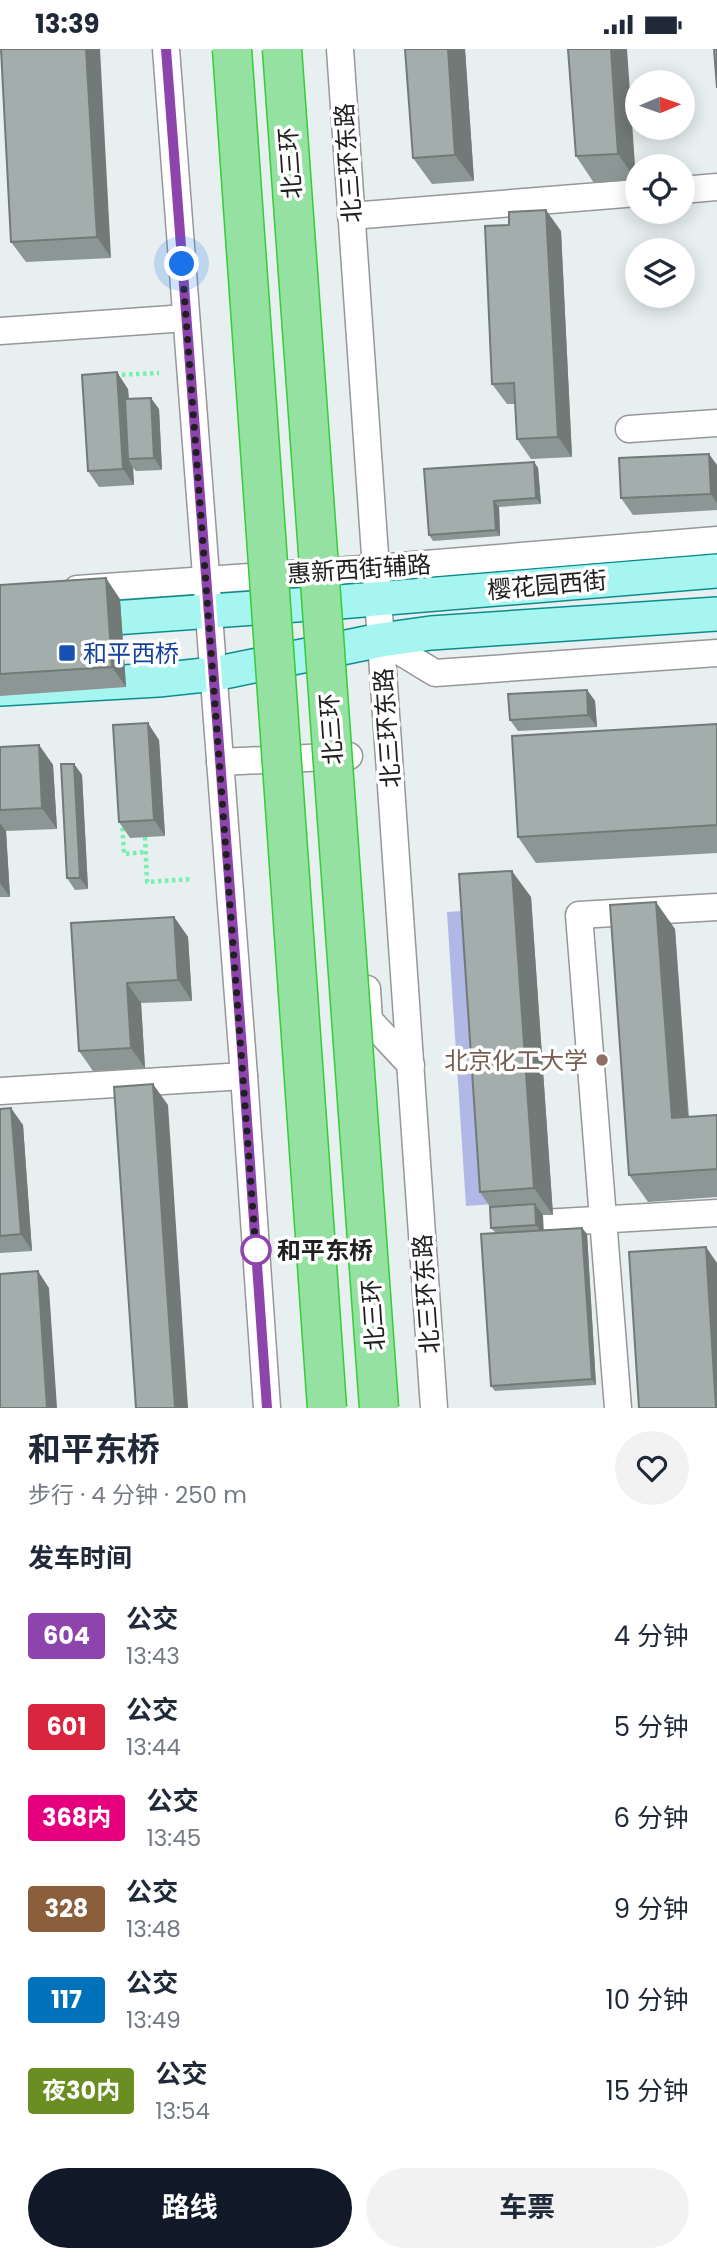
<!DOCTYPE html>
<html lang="zh">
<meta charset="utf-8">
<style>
:root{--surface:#fff;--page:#f2f2f3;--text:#1f2937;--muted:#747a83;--accent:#111827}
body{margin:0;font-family:Poppins,"Noto Sans SC",sans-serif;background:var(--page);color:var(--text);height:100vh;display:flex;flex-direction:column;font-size:26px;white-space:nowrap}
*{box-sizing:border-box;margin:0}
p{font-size:23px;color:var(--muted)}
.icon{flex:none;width:38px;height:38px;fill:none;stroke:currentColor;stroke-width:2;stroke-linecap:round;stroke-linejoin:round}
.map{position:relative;height:1359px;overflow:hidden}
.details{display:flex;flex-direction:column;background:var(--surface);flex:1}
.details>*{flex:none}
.badge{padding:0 14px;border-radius:5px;font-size:24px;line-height:46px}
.needle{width:46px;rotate:88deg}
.controls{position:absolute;left:625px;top:21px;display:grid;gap:14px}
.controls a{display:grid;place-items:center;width:70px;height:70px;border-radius:50%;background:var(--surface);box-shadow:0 4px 18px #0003;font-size:35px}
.you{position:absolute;width:35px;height:35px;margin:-18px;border:5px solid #fff;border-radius:50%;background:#1a73e8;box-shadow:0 0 0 10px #1a73e833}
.map>.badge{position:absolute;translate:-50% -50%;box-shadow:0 0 0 4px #fff}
h2{padding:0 28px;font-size:26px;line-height:63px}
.round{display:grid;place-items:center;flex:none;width:74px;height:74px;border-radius:37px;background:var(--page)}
.summary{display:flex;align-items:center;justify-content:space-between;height:119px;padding:0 28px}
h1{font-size:33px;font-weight:700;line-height:52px}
.button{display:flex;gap:14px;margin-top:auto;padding:14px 28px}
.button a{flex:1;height:80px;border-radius:42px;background:var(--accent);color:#fff;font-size:28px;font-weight:700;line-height:80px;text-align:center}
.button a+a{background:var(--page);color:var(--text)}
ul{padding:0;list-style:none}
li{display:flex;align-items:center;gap:21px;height:91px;padding:0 28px}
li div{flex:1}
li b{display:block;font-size:26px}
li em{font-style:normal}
li .badge{min-width:77px;font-weight:700;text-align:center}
.status{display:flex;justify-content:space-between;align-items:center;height:49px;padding:0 35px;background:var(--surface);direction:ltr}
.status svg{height:19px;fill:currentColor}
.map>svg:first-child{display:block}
.grass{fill:#b1b8e6}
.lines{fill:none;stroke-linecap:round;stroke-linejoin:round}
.minor-casing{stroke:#979797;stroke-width:29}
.major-casing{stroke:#0b8d90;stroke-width:36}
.path{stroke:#78f0af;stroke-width:4.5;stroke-dasharray:3.5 3.5;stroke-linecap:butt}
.minor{stroke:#fff;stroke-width:26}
.major{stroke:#a6f5f0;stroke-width:33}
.highway-bridge-casing{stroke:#33ce35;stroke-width:41;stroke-linecap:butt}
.highway-bridge{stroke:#95e1a2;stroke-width:38}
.wall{fill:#8c9694}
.shaded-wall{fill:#727a78}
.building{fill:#a3aeac;stroke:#727a78;stroke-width:2}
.line-casing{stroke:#fff;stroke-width:16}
.line{stroke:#8e44ad;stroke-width:10}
.walk{stroke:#202020;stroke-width:7;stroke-dasharray:0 12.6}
.transit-dot{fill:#1a4fb4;stroke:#fff;stroke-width:2.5}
.education-dot{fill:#8d6e63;stroke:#fff;stroke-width:2.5}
.stop-dot{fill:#fff;stroke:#8e44ad;stroke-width:3.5}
.labels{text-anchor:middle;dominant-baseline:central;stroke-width:7;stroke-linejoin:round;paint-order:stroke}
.street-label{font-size:24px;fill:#202020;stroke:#fff}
.transit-label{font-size:24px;fill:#164399;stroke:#fff;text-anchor:start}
.education-label{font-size:24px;fill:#785e54;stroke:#fff;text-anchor:end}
.stop-label{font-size:24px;font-weight:bold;fill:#202020;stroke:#fff;text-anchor:start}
</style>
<div class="status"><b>13:39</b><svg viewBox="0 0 49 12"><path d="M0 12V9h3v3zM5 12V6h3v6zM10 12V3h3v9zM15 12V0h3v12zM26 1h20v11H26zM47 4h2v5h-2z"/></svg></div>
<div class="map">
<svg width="717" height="1359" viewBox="0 0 717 1359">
<rect width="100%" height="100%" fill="#e7eff0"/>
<polygon class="grass" points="476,861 494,1155 466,1157 447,863"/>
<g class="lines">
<g class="minor-casing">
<g id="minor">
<polyline points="166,0 244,1027 267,1359"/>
<polyline points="340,0 434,1359"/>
<polyline points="682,141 717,138"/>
<polyline points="351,167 637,144"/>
<polyline points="0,282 186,269"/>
<polyline points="629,380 717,374"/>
<polyline points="77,540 376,519 717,491"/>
<polyline points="381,591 435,624 717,604"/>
<polyline points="220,713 349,707"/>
<polyline points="367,940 369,971 411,1016"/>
<polyline points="0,1042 244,1027"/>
<polyline points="543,1174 717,1164"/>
<polyline points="618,1359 579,866 717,858"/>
</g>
</g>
<g class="major-casing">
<g id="major">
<polyline points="0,577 339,553 717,522"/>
<polyline points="0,640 158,631 214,625 381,591 431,584 717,565"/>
</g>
</g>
<g class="path">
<polyline points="115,326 159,324"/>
<polyline points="122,772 124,805 146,803"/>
<polyline points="145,788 147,833 192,830"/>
</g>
<use href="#minor" class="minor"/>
<use href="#major" class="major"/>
<g class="highway-bridge-casing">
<g id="highway-bridge">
<polyline points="232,0 327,1359"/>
<polyline points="282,0 379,1359"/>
</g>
</g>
<use href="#highway-bridge" class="highway-bridge"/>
</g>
<g class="wall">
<polygon points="1,0 111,209 26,213 11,193"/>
<polygon points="405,0 465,0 474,132 432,135 413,109"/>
<polygon points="568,0 636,131 594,134 576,107"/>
<polygon points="561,182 572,408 531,410 517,390 515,355 507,355 492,335"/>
<polygon points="128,340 129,350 159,360 162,421 136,422 133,419 134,436 99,438 88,422"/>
<polygon points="534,413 538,419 541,455 499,458 500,487 433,492 429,486"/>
<polygon points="717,416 717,461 633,466 621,449"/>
<polygon points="0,536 120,550 126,638 0,647"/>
<polygon points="587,641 595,652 597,678 518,682 510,671"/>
<polygon points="717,675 717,804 536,814 518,788"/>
<polygon points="159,691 165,787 130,789 119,773"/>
<polygon points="39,696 53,716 57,780 6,782 10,848 0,848 0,698"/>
<polygon points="74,715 82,726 88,840 75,841 67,829"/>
<polygon points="531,848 553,1166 543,1166 543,1181 582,1179 587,1185 596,1336 495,1342 491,1337 496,1184 491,1179 490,1158 480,1143"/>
<polygon points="174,868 188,888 192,952 141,954 145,1019 93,1022 79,1002"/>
<polygon points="675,880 689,1068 717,1066 717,1148 648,1153 629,1126"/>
<polygon points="0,1060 23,1076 32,1202 0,1204"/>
</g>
<g class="shaded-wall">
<polygon points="86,0 100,0 111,209 97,188"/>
<polygon points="448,0 465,0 474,132 455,106"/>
<polygon points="611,0 627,0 636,131 618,105"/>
<polygon points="546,161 561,182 572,408 558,388"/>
<polygon points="117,323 128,340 133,410 128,410 133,419 134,436 123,420"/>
<polygon points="151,349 159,360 162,421 154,409"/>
<polygon points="709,405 717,416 717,454 711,445"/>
<polygon points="534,413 538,419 541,455 536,449"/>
<polygon points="494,452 499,458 500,487 496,481"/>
<polygon points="106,529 120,550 126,638 112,618"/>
<polygon points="587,641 595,652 597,678 588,666"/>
<polygon points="148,674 159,691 165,787 154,771"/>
<polygon points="39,696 53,716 57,780 42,759"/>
<polygon points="74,715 82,726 88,840 80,829"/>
<polygon points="0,774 6,782 10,848 0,834"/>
<polygon points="512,822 531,848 553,1166 534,1139"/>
<polygon points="656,853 675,880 690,1096 672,1069"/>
<polygon points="174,868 188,888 192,952 178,931"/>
<polygon points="127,934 141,954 145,1019 131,999"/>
<polygon points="153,1035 168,1056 188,1359 175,1359"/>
<polygon points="11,1059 23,1076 32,1202 21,1185"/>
<polygon points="535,1155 543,1166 544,1187 536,1176"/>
<polygon points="582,1179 587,1185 596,1336 592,1330"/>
<polygon points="706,1198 717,1214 717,1359 716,1359"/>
<polygon points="38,1222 49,1239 57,1359 47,1359"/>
</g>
<g class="building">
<polygon points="1,0 86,0 97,188 11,193"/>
<polygon points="405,0 448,0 455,106 413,109"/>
<polygon points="568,0 611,0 618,105 576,107"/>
<polygon points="714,0 717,0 717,39"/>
<polygon points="546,161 558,388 517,390 514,334 492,335 485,177 509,176 509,163"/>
<polygon points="117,323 123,420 88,422 82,326"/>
<polygon points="151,349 154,409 128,410 125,350"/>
<polygon points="709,405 711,445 621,449 619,409"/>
<polygon points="534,413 536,449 494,452 496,481 429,486 424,420"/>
<polygon points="106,529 112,618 0,625 0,536"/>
<polygon points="587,641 588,666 510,671 508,645"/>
<polygon points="148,674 154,771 119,773 113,676"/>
<polygon points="717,675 717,776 518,788 512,687"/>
<polygon points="39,696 42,759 0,761 0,698"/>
<polygon points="61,715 74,715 80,829 67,829"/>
<polygon points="512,822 534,1139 480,1143 459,825"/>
<polygon points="656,853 672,1069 717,1066 717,1120 629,1126 610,856"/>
<polygon points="174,868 178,931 127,934 131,999 79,1002 71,874"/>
<polygon points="153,1035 175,1359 136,1359 114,1038"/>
<polygon points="11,1059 21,1185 0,1187 0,1060"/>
<polygon points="535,1155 536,1176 491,1179 490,1158"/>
<polygon points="582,1179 592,1330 491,1337 481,1185"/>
<polygon points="706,1198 716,1359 639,1359 629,1203"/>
<polygon points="38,1222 47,1359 0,1359 0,1225"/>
</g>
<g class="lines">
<g class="line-casing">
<polyline id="line" points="166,0 242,1000 267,1359"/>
</g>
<use href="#line" class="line"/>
<polyline class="walk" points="182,215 256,1203 256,1201"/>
</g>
<rect class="transit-dot" x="58" y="595" width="18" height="18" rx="3.5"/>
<circle class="education-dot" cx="602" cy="1011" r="7"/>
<circle class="stop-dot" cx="256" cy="1201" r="14"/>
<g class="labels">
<g class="street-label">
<text transform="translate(290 114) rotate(-94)">北三环</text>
<text transform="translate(348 114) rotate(-94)">北三环东路</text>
<text transform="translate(359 520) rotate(-4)">惠新西街辅路</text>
<text transform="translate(547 536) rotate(-5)">樱花园西街</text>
<text transform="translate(387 679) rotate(-94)">北三环东路</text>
<text transform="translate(331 680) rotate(-94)">北三环</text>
<text transform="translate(426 1245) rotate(-94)">北三环东路</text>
<text transform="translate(373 1266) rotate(-94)">北三环</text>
</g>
<g class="transit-label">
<text x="83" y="604">和平西桥</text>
</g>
<g class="education-label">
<text x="588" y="1011">北京化工大学</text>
</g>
<g class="stop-label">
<text x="277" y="1201">和平东桥</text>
</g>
</g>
</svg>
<div class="controls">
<a><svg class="needle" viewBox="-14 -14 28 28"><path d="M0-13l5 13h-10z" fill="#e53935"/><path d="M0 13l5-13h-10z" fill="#747a83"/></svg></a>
<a><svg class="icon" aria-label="locate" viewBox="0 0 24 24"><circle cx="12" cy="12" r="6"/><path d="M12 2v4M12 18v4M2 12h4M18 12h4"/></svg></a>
<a><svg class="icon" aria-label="layers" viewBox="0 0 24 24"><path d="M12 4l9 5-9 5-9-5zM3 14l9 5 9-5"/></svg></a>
</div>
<div class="you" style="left:182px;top:215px"></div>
</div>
<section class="details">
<div class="summary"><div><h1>和平东桥</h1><p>步行 · 4 分钟 · 250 m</p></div><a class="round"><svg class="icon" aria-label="heart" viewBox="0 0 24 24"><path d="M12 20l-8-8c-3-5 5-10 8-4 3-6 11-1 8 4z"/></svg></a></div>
<h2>发车时间</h2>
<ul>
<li><span class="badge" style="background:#8e44ad;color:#fff">604</span><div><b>公交</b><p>13:43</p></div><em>4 分钟</em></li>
<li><span class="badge" style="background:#d7263d;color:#fff">601</span><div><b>公交</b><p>13:44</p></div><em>5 分钟</em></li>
<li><span class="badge" style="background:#e6007e;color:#fff">368内</span><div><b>公交</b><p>13:45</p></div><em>6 分钟</em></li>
<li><span class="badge" style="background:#8b5e3c;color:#fff">328</span><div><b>公交</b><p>13:48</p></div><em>9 分钟</em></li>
<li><span class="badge" style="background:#0072bc;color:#fff">117</span><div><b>公交</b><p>13:49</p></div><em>10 分钟</em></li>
<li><span class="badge" style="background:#6b8e23;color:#fff">夜30内</span><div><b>公交</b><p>13:54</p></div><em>15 分钟</em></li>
</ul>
<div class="button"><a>路线</a><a>车票</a></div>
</section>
